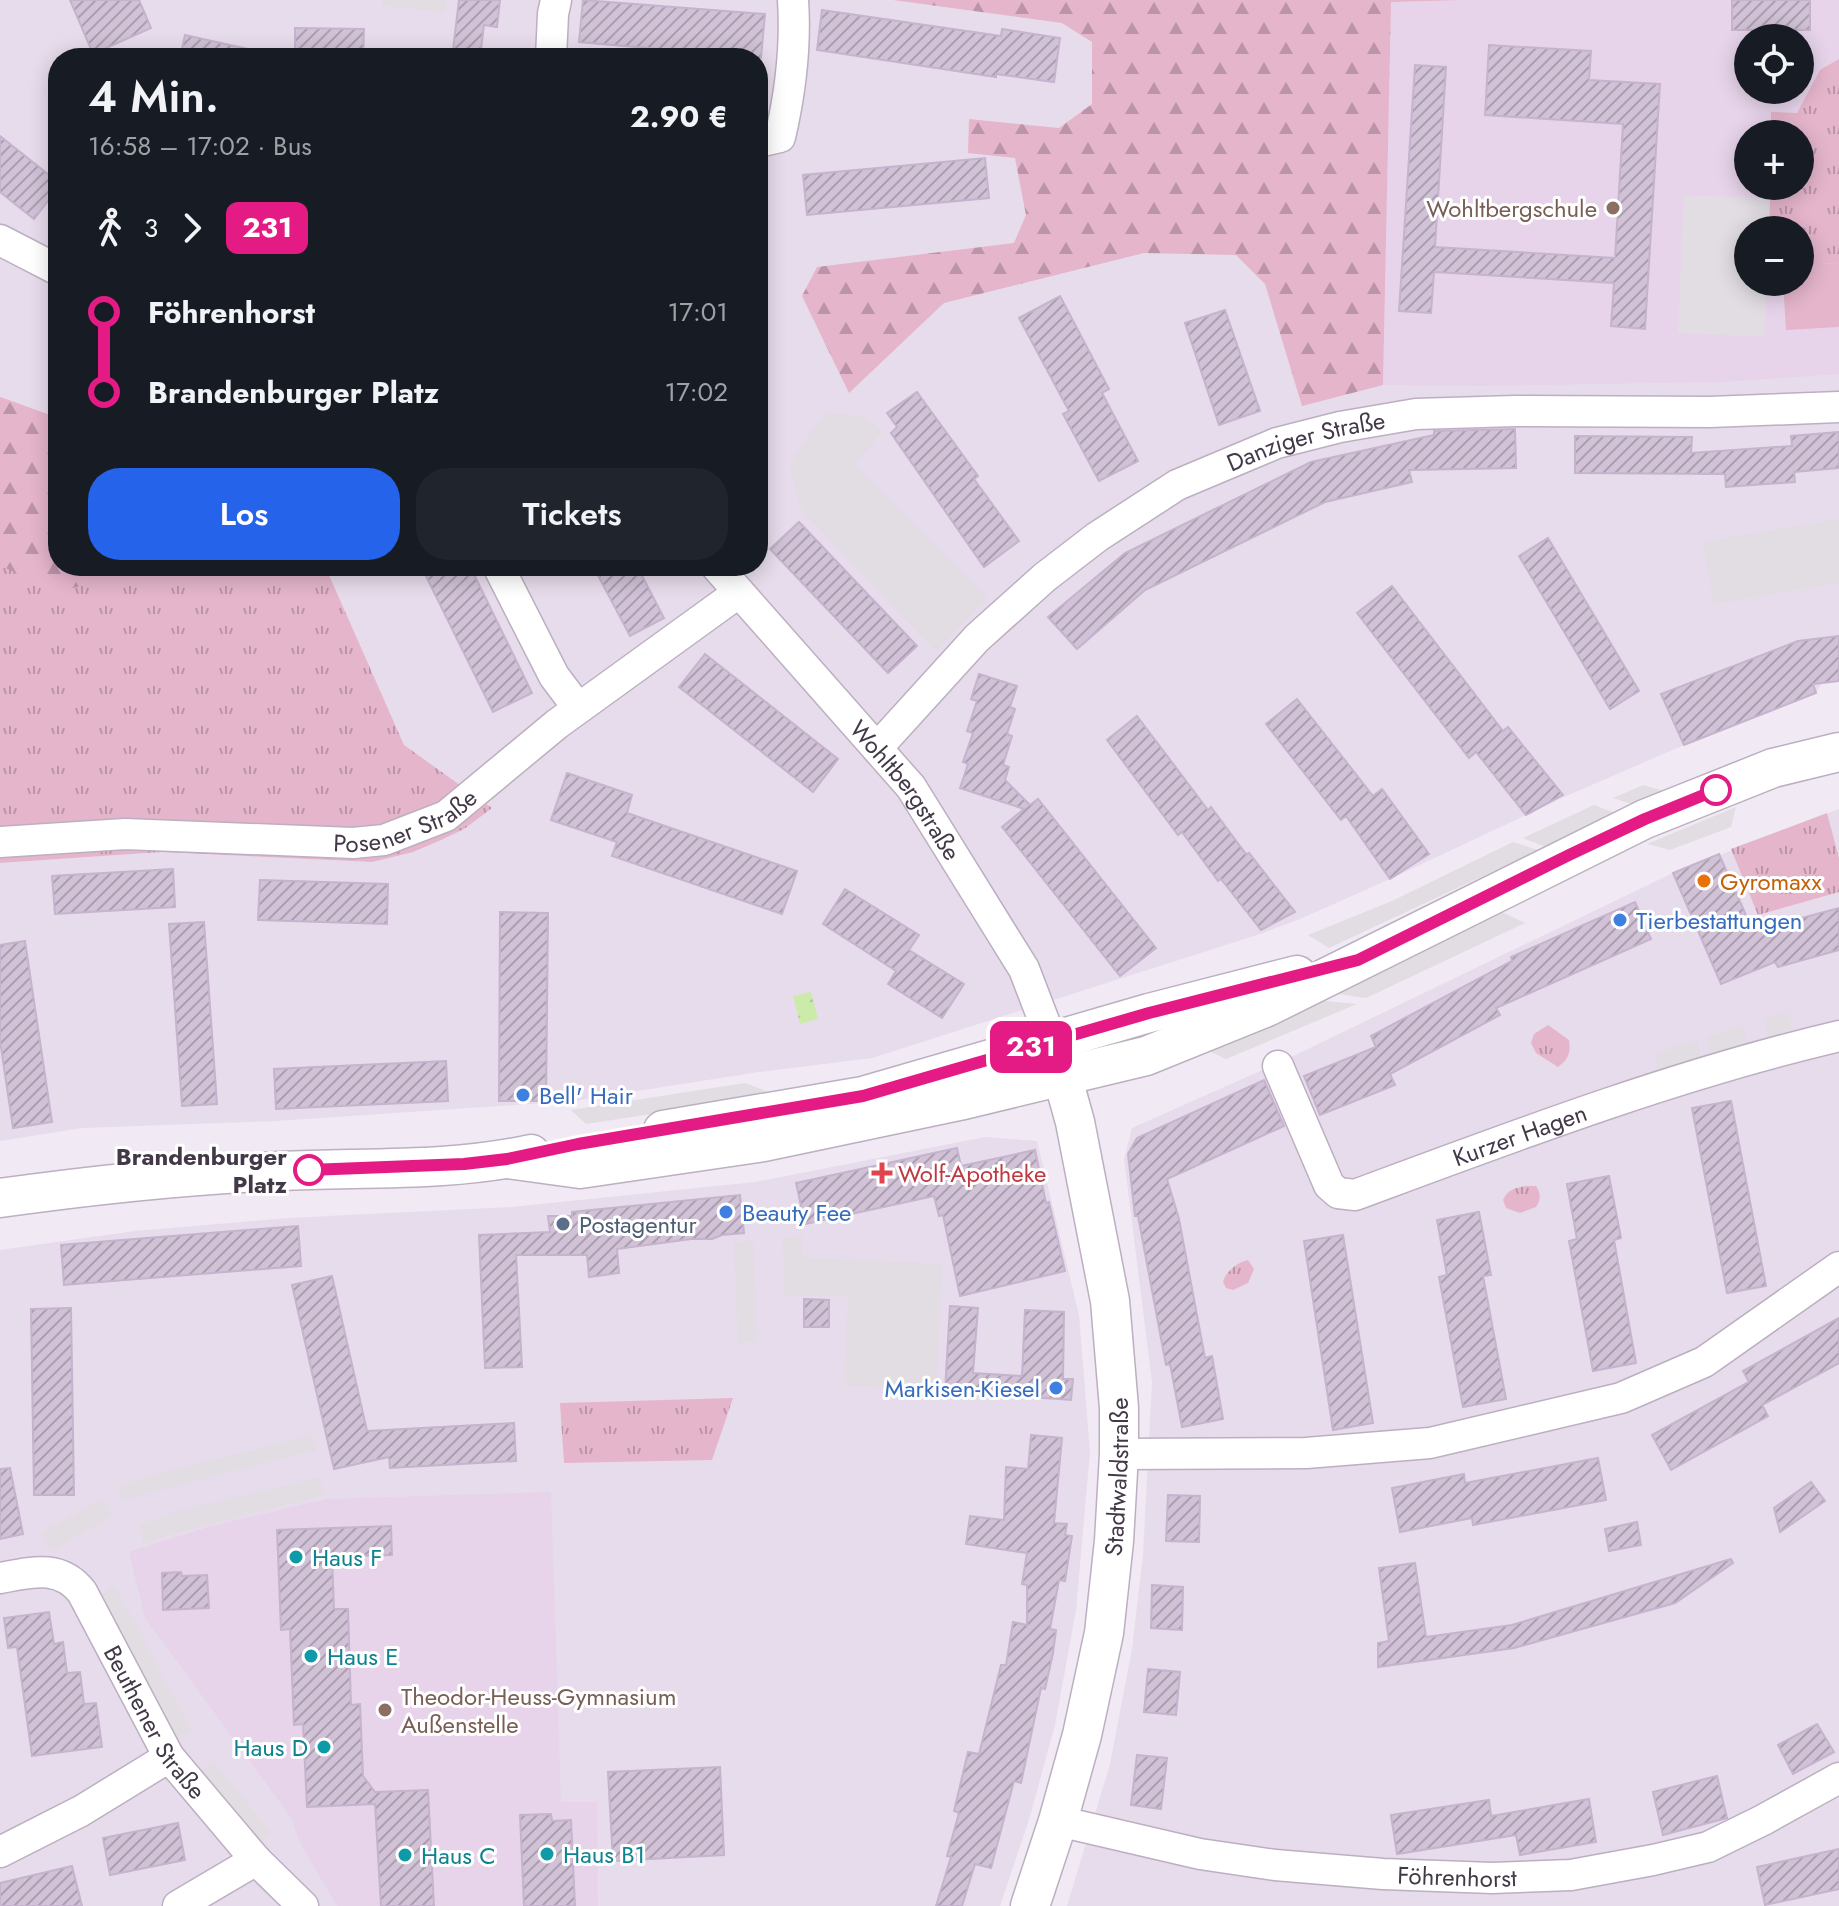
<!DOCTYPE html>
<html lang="de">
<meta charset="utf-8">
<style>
:root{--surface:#171b24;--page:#20242c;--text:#f1f3f6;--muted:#9ea1a6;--accent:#2563eb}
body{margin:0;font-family:Jost,sans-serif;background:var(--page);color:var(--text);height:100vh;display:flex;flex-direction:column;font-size:30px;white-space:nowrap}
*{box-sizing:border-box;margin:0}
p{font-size:26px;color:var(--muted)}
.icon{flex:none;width:44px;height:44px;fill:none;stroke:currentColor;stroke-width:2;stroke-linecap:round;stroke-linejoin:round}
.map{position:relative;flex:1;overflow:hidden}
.drawer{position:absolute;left:48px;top:48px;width:720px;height:528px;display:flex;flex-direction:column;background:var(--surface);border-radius:32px;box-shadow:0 4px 20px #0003}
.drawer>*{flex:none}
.badge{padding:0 16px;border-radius:12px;font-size:28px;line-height:52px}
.tools{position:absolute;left:1734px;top:24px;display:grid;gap:16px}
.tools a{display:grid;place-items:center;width:80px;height:80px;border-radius:50%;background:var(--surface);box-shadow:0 4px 20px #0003;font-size:40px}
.map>.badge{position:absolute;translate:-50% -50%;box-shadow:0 0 0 4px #fff}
.legs{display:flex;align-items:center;gap:12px;height:88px;padding:0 40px;font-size:26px}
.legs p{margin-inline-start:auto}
.headline{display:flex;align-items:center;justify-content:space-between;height:136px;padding:0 40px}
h1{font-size:44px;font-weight:600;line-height:60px}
.button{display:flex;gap:16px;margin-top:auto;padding:16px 40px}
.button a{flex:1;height:92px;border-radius:32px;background:var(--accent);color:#fff;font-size:32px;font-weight:600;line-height:92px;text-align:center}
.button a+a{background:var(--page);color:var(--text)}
ul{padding:0 40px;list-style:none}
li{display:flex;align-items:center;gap:28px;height:80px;font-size:30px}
li i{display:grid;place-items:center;width:12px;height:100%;margin:0 10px;background:currentColor}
li i::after{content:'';width:20px;height:20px;margin:-10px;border:6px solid;border-radius:50%;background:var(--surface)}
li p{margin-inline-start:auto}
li:first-child i{background:linear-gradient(#0000 50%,currentColor 0)}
li:last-child i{background:linear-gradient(currentColor 50%,#0000 0)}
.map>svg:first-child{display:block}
.residential{fill:#e7dceb;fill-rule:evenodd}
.education{fill:#e7d4eb;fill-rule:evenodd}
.grass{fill:url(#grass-tufts)}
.forest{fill:url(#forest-firs)}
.garden{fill:#e5b5cb}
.parking{fill:#e1dde2}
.water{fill:url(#water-ripples)}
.building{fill:url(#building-hatch);stroke:#c6b3ce;stroke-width:2}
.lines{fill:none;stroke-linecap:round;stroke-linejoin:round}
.minor-casing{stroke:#bcafc1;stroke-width:33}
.tertiary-casing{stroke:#bcafc1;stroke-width:41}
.minor{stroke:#fff;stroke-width:30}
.tertiary{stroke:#fff;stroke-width:38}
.line-1-casing{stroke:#fff;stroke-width:18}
.line-1{stroke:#e51b85;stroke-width:12}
.education-dot{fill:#8d6e63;stroke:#fff;stroke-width:3}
.stop-1-dot{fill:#fff;stroke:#e51b85;stroke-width:4}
.food-dot{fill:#e8710a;stroke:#fff;stroke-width:3}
.shop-dot{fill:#3f7fe0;stroke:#fff;stroke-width:3}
.health-dot{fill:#e0444e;stroke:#fff;stroke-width:3}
.service-dot{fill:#5c6f8a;stroke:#fff;stroke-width:3}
.culture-dot{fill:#0f9aa8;stroke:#fff;stroke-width:3}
.labels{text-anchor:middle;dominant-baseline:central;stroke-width:6;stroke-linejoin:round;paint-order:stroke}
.education-label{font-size:24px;fill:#785e54;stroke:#fff;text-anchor:end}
.street-label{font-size:24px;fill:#423847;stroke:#fff}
.food-label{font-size:24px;fill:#c56008;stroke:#fff;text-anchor:start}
.shop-label{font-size:24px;fill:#366cbe;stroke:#fff;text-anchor:start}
.stop-label{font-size:24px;font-weight:bold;fill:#423847;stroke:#fff;text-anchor:end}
.health-label{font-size:24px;fill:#be3a42;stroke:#fff;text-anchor:start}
.service-label{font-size:24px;fill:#4e5e75;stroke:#fff;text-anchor:start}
.culture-label{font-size:24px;fill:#0d838f;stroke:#fff;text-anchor:start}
</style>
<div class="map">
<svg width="1839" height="1906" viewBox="0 0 1839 1906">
<defs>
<pattern id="grass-tufts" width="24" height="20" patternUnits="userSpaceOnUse" patternTransform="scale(2)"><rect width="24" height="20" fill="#e5b5cb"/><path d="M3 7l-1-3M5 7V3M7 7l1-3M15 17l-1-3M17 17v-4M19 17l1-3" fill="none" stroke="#bb94a7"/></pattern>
<pattern id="forest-firs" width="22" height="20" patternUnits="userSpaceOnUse" patternTransform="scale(2)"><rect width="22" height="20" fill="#e5b5cb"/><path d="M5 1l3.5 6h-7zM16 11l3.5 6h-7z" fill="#bb94a7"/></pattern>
<pattern id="water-ripples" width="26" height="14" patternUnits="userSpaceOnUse" patternTransform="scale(2)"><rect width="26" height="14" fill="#ccebaa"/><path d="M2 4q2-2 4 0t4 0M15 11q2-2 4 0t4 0" fill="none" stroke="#b0ca94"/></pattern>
<pattern id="building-hatch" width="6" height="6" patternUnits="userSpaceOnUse" patternTransform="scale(2)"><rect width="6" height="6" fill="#d1c2d7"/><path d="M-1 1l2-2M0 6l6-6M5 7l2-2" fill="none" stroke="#ab9fb0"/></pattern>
</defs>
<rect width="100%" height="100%" fill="#f1e9f3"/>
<g class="residential">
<path d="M0,0H1839V681L1822,683L1816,693L1684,745L1564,797L1390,879L1300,919L1263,933L872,1058L759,1072L573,1101L276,1121L82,1128L0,1141V863L162,852L372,862L492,808L404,746L325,566H758V58H58V418L0,397ZM1748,38H1800V90H1748ZM1748,134H1800V186H1748ZM1748,230H1800V282H1748Z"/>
<polygon points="1839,809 1839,1906 1067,1906 1110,1764 1132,1649 1143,1555 1152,1382 1124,1159 1132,1128 1287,1059 1673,873"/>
<polygon points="985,1137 1037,1141 1079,1315 1090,1452 1076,1610 1055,1725 1029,1820 1000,1906 0,1906 0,1250 135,1231 288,1218 512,1207 755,1182"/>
</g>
<g class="education">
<path d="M1464,0H1839V374L1724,382L1479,386L1383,385L1391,2ZM1748,38H1800V90H1748ZM1748,134H1800V186H1748ZM1748,230H1800V282H1748Z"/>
<polygon points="551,1492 561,1802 597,1802 598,1906 337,1906 299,1841 292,1819 145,1618 129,1552 208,1527 326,1499"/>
</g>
<g class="grass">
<polygon points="1839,59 1839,263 1800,265 1800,230 1769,230 1770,186 1800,186 1800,134 1771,134 1771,112 1797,113 1820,70"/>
<polygon points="0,397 58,418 58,566 325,566 404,745 492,808 464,829 441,840 413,852 372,862 162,852 0,863"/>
<polygon points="1827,813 1839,858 1839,892 1758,915 1731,849"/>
<path d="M1548,1025L1569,1040C1571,1054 1568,1059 1558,1067L1536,1053L1531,1043L1534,1034Z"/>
<path d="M1526,1186H1536C1541,1194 1541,1199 1536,1207L1520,1213L1506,1208L1503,1200C1508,1189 1515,1188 1526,1186Z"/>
<path d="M1248,1260L1254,1269L1248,1283L1233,1290L1226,1288L1223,1282C1225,1272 1238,1262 1248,1260Z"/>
<polygon points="733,1398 712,1460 564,1463 560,1403"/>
</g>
<g class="forest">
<polygon points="893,0 1464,0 1391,2 1383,385 1302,406 1265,284 1236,255 1144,253 944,303 849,393 802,296 817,267 1014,243 1026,215 1015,158 968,153 969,119 1059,128 1092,104 1092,42 1062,23"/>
<polygon points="0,397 58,418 58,566 141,566 132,576 52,592 0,565"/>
</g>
<polygon class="garden" points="1839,263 1839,327 1786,330 1783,282 1800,282 1800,265"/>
<g class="parking">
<polygon points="383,0 446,0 445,12 382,6"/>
<polygon points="1684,195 1770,199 1769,230 1748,230 1748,282 1767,282 1764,337 1678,333"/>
<polygon points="825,412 864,417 882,432 854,465 987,598 936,651 801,509 790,464"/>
<polygon points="1839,519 1839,583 1714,604 1703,542"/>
<polygon points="1643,785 1668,792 1638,806 1613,798"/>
<polygon points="1594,805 1618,814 1546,847 1523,838"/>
<polygon points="1736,807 1731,827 1670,850 1647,844"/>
<polygon points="1513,842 1538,850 1329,948 1308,935 1392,901"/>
<polygon points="1502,912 1525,923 1366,998 1331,993"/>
<polygon points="1316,1000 1357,1004 1226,1059 1203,1048"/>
<polygon points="1787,1013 1794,1037 1771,1043 1764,1019"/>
<polygon points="1743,1026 1750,1049 1713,1061 1706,1037"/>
<polygon points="1696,1040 1703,1063 1662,1077 1654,1054"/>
<polygon points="745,1083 776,1095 586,1124 571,1110"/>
<polygon points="802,1236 803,1257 942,1264 936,1391 844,1385 848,1297 784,1295 783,1238"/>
<polygon points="753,1241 757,1342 738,1343 734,1242"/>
<polygon points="312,1434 317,1450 121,1500 118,1485"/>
<polygon points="319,1477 324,1495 180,1532 144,1544 139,1526 175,1512"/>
<polygon points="103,1499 112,1516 51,1551 41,1533"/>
<polygon points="115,1587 192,1731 170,1742 94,1598"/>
<polygon points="213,1761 271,1833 255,1847 196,1775"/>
</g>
<polygon class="water" points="811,992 818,1019 800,1024 793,996"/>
<g class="building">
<polygon points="70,0 139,0 151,28 93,54"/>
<polygon points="459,0 500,0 497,27 484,25 480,58 452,58"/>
<polygon points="583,0 765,14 761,58 579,42"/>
<rect x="1732" y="0" width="78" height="30"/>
<polygon points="822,10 1001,36 1002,29 1060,38 1054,82 996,74 996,77 817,50"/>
<polygon points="295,28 364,29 363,58 295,58"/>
<polygon points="185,35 248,49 247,58 180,58"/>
<polygon points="1489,45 1591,51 1589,80 1660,84 1645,329 1611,326 1614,283 1434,272 1431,313 1399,311 1415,65 1446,67 1435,247 1615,258 1623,124 1485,115"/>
<polygon points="0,136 58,182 58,188 34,219 0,192"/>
<polygon points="985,158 989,198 807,215 803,175"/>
<polygon points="1060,296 1109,389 1102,393 1138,461 1099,481 1063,414 1069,411 1019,318"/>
<polygon points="1225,310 1260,411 1219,425 1185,323"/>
<polygon points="917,392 978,476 974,479 1019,541 984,567 891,433 897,427 887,413"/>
<polygon points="1515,429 1516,468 1409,470 1412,482 1325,502 1145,590 1077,649 1048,617 1125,553 1311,462 1434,435 1434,431"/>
<polygon points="1839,432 1839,468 1794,472 1795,482 1726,487 1725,474 1575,473 1575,436 1692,437 1691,453 1792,446 1791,436"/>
<polygon points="799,522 917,646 888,673 770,549"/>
<polygon points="1548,538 1639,691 1610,709 1519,556"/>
<polygon points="421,566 470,566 532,693 493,712"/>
<polygon points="593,566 637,566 664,618 630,636"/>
<polygon points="1392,586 1503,731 1508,727 1563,795 1526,815 1476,752 1469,758 1357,613"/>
<polygon points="1839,636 1839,681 1813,684 1816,693 1684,745 1661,694 1798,641"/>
<polygon points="705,654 838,759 813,792 679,687"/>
<polygon points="979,674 1017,686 1010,707 1015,709 1007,734 1012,736 1003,765 1009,767 1005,780 1030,805 1038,799 1156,948 1120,976 1002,827 1024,809 960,788 968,764 963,762 973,733 967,731 977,701 971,699"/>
<polygon points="1297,699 1373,796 1382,789 1429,854 1390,879 1346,816 1341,820 1266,724"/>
<polygon points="1137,716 1208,810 1211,807 1246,854 1249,853 1295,912 1261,930 1221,879 1218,881 1182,832 1178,835 1107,740"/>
<polygon points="567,773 632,795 627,813 797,871 782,914 612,856 617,842 551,820"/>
<polygon points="1719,854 1753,931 1839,908 1839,950 1778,967 1775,962 1721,984 1673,873"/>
<polygon points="173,869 175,907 55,914 52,876"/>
<polygon points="260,880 388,884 387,924 258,920"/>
<polygon points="845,889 919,935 909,950 964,984 942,1018 888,984 896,971 823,924"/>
<polygon points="1635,902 1651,939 1496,1008 1500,1015 1390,1074 1395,1085 1320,1115 1304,1076 1376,1047 1371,1036 1512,961 1511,957"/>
<polygon points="500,912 548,913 546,1101 499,1101"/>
<polygon points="204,922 217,1104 182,1106 169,924"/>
<polygon points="25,941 52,1122 13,1128 0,1041 0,945"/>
<polygon points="446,1061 448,1101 276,1109 274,1069"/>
<polygon points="1264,1080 1284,1126 1167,1179 1179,1219 1205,1358 1212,1356 1223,1419 1182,1427 1170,1364 1166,1365 1138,1216 1135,1216 1128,1154 1137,1138"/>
<polygon points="1731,1101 1766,1286 1727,1293 1692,1108"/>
<polygon points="957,1148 961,1166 1035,1150 1046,1203 1049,1202 1065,1271 960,1296 943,1215 939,1216 934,1196 805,1224 796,1183"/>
<polygon points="1609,1176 1621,1238 1614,1240 1636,1363 1593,1371 1569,1241 1577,1239 1567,1184"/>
<polygon points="740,1195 744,1233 722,1235 712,1239 691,1239 617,1249 619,1273 589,1277 587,1255 516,1255 522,1367 485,1368 479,1235 550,1232 548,1216 572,1216 572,1212"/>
<polygon points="1479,1212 1491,1275 1483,1276 1506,1399 1463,1407 1439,1277 1447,1275 1437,1220"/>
<polygon points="298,1226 301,1266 64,1285 61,1245"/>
<polygon points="1343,1235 1373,1423 1333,1430 1304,1241"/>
<polygon points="332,1276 367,1431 514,1423 516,1461 390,1468 389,1457 334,1469 292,1285"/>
<polygon points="804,1299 829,1300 829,1327 804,1327"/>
<polygon points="950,1306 978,1308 973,1373 1022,1376 1025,1310 1064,1312 1063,1379 1073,1379 1071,1400 945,1391"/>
<polygon points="71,1308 74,1495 34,1495 31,1309"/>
<polygon points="1839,1318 1839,1363 1762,1405 1768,1416 1671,1470 1652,1435 1749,1382 1743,1371"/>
<polygon points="1031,1435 1062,1438 1054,1523 1067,1524 1065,1535 1072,1536 1065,1581 1059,1580 1050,1629 1056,1630 1053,1653 1045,1689 1041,1688 1021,1783 1014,1781 991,1868 975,1864 962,1906 936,1906 951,1857 947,1856 959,1813 954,1811 968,1752 979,1754 1001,1665 1006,1665 1013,1622 1027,1625 1027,1585 1022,1584 1027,1553 966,1544 970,1516 1004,1520 1006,1467 1028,1469"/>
<polygon points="1598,1458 1606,1500 1473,1525 1472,1518 1400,1532 1392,1488 1464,1474 1465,1483"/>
<polygon points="10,1468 23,1534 0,1539 0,1469"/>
<polygon points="1811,1482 1825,1501 1780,1532 1774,1508"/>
<polygon points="1168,1495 1200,1496 1199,1542 1166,1541"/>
<polygon points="1637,1522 1641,1545 1609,1551 1605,1529"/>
<polygon points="391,1526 392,1555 332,1557 334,1609 348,1609 351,1705 360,1704 363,1776 375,1792 428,1790 434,1906 381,1906 375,1804 307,1807 303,1724 294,1725 290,1629 281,1630 277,1530"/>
<polygon points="1731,1559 1733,1563 1675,1603 1514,1648 1378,1667 1378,1643 1389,1641 1379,1568 1415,1563 1426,1637 1512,1625"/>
<polygon points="181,1572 182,1576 207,1575 209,1608 163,1610 162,1573"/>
<polygon points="1152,1585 1183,1587 1182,1630 1151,1628"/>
<polygon points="49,1612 54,1644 63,1642 67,1673 80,1672 84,1704 96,1703 102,1747 32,1756 17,1647 8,1648 4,1618"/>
<polygon points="1148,1669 1180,1672 1176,1715 1144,1712"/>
<polygon points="1817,1724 1834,1752 1793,1774 1778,1745"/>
<polygon points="1137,1755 1167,1758 1161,1809 1131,1805"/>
<polygon points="720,1767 724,1855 613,1861 608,1772"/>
<polygon points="1717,1776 1727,1818 1663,1835 1653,1792"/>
<polygon points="1589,1799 1596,1842 1520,1855 1516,1835 1397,1854 1391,1815 1489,1800 1491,1816"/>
<polygon points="551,1814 552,1821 571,1820 575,1906 524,1906 520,1815"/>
<polygon points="178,1823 185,1860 110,1875 103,1838"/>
<polygon points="1839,1849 1839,1889 1765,1905 1757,1867"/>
<polygon points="72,1866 82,1906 0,1906 0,1883"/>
</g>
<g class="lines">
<g class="minor-casing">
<g id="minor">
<polyline points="551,58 553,14 556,0"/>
<path d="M758,142L780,137C790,94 796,45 793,0"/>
<polyline points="0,240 58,270"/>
<polyline points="498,566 554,676 578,708"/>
<path id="s1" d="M716,566L911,787L1024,969L1052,1042"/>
<path id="s2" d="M877,748L977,638L1045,577L1097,537L1177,485L1277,443L1340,427L1416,414L1515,411L1710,412L1839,407"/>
<path id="s3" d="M0,842L125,834L353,843L384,840L446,816L557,724L738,593"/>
<path id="s4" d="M1278,1066L1329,1185L1338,1193L1355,1195C1514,1136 1674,1075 1839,1036"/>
<polyline points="1119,1454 1306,1453 1430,1443 1621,1398 1704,1362 1839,1267"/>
<path id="s5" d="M0,1578C32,1572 60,1564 82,1592L169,1757L256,1860L303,1906"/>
<path id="s6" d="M1058,1821L1200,1854L1275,1865L1383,1874L1492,1878L1571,1875L1653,1860L1708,1847L1763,1820L1839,1778"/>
<polyline points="0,1852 81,1811 169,1757"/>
<polyline points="178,1906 256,1860"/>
</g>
</g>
<g class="tertiary-casing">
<g id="tertiary">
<polyline points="663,1130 863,1096 1149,1013 1297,975"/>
<polyline points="507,1159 580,1169 764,1142 959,1101 1146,1056 1267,1007 1645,819 1773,768 1839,752"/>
<path d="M0,1198C93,1185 187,1175 281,1171C363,1167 450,1172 531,1154"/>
<path id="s7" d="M1030,1906L1058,1821L1082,1735L1104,1633L1114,1541L1119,1454V1408L1110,1301L1075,1122L1056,1054"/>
</g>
</g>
<use href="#minor" class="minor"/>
<use href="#tertiary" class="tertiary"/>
</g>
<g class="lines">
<g class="line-1-casing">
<polyline id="line-1" points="309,1170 464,1164 507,1159 578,1144 863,1096 1149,1013 1358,960 1569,855 1645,819 1716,790"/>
</g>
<use href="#line-1" class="line-1"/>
</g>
<g class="education-dot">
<circle cx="1613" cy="208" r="8"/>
<circle cx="385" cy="1710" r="8"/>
</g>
<g class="stop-1-dot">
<circle cx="1716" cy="790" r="14"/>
<circle cx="309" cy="1170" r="14"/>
</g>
<circle class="food-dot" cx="1704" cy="881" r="8"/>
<g class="shop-dot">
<circle cx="1620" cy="920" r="8"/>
<circle cx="523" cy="1095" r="8"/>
<circle cx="726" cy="1212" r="8"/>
<circle cx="1056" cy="1388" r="8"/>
</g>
<path class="health-dot" d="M878 1161h8v8h8v8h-8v8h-8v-8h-8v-8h8z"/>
<circle class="service-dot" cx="563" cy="1224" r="8"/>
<g class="culture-dot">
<circle cx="296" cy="1557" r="8"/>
<circle cx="311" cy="1656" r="8"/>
<circle cx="324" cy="1747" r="8"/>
<circle cx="547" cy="1854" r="8"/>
<circle cx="405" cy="1855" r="8"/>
</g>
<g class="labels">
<g class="education-label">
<text x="1597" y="208">Wohltbergschule</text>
<text x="401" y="1696" text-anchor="start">Theodor-Heuss-Gymnasium<tspan x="401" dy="28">Außenstelle</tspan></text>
</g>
<g class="street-label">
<text stroke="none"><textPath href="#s2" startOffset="538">Danziger Straße</textPath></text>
<text stroke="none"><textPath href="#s1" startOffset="294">Wohltbergstraße</textPath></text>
<text stroke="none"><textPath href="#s3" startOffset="410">Posener Straße</textPath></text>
<text stroke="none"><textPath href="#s4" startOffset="334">Kurzer Hagen</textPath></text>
<text stroke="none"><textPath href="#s7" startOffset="440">Stadtwaldstraße</textPath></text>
<text stroke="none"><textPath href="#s5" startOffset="238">Beuthener Straße</textPath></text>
<text stroke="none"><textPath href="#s6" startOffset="404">Föhrenhorst</textPath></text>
</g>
<g class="food-label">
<text x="1720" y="881">Gyromaxx</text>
</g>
<g class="shop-label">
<text x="1636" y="920">Tierbestattungen</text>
<text x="539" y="1095">Bell' Hair</text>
<text x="742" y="1212">Beauty Fee</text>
<text x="1040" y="1388" text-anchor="end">Markisen-Kiesel</text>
</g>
<g class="stop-label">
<text x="287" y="1156">Brandenburger<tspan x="287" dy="28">Platz</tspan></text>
</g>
<g class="health-label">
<text x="898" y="1173">Wolf-Apotheke</text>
</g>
<g class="service-label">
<text x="579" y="1224">Postagentur</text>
</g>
<g class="culture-label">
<text x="312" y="1557">Haus F</text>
<text x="327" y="1656">Haus E</text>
<text x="308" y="1747" text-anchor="end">Haus D</text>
<text x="563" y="1854">Haus B1</text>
<text x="421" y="1855">Haus C</text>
</g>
</g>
</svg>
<div class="tools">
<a><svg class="icon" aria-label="locate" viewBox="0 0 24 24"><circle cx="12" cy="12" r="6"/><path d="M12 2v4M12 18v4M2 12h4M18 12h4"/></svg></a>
<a>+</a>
<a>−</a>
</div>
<b class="badge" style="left:1031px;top:1047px;background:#e51b85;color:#fff">231</b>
<section class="drawer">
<div class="headline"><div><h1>4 Min.</h1><p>16:58 – 17:02 · Bus</p></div><b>2.90 €</b></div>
<div class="legs"><svg class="icon" aria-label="walk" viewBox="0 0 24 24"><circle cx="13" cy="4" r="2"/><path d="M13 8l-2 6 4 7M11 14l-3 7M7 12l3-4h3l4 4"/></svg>3<svg class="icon" aria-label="forward" viewBox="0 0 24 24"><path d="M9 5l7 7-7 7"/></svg><b class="badge" style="background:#e51b85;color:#fff">231</b></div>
<ul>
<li><i style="color:#e51b85"></i><b>Föhrenhorst</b><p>17:01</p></li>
<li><i style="color:#e51b85"></i><b>Brandenburger Platz</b><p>17:02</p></li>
</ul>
<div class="button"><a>Los</a><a>Tickets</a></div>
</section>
</div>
